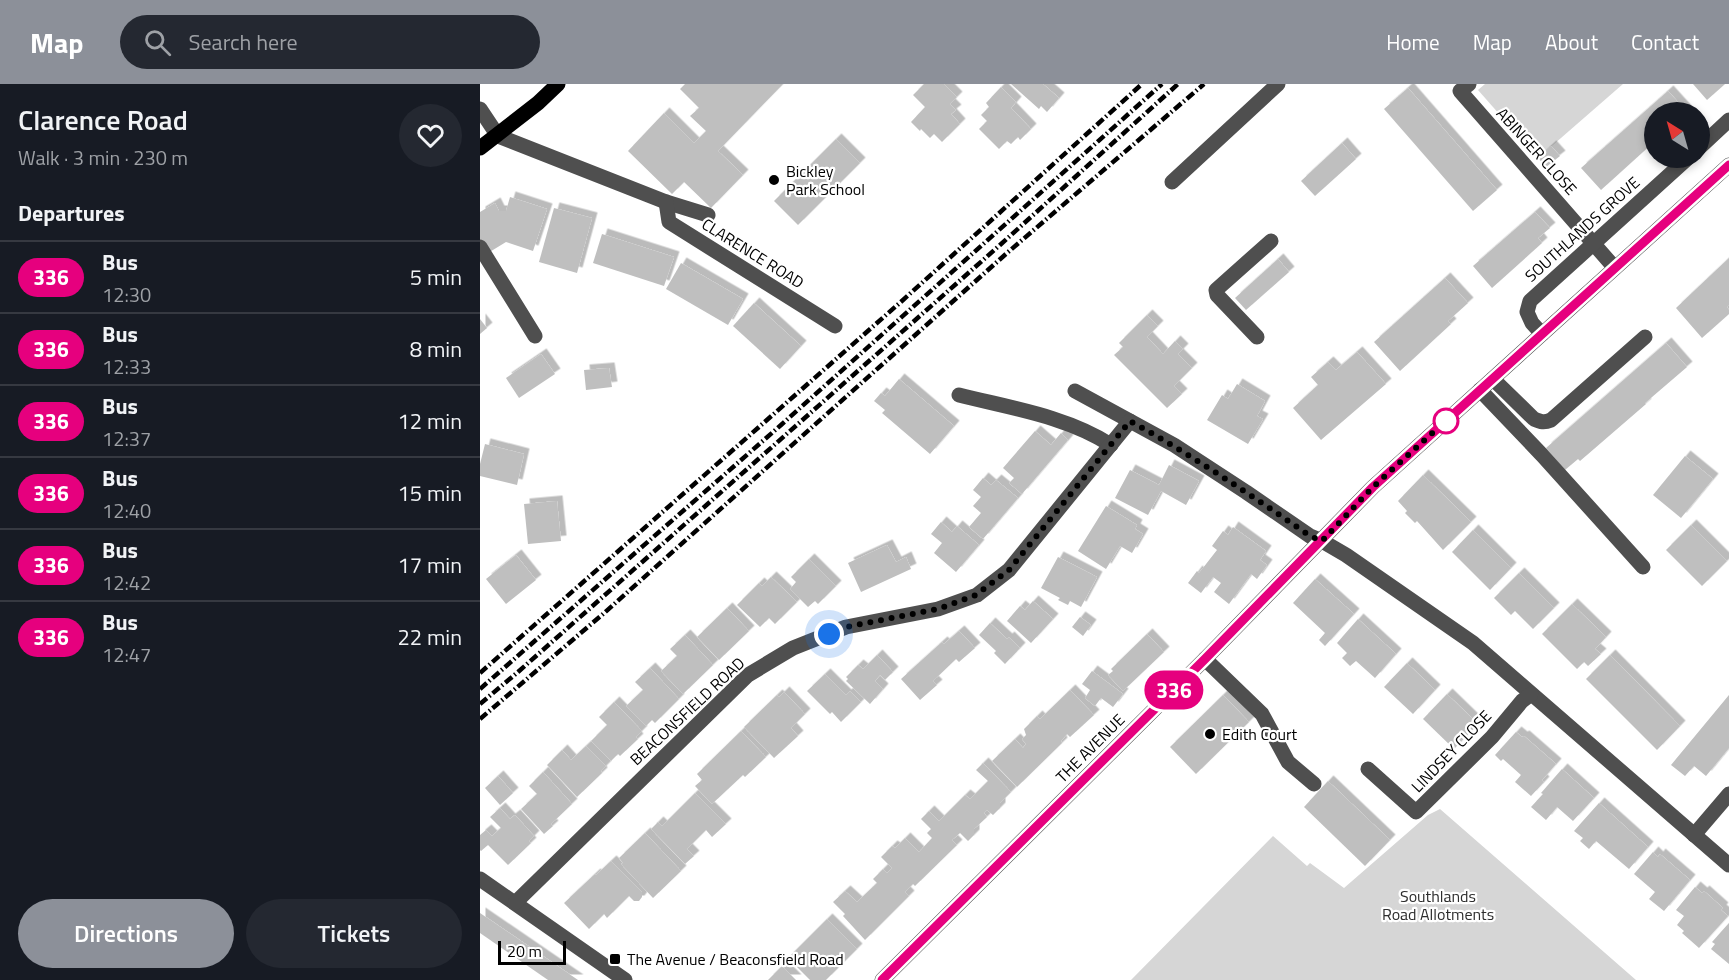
<!DOCTYPE html>
<meta charset="utf-8">
<style>
:root{--surface:#171b24;--page:#242831;--text:#f1f3f6;--muted:#9ea1a6;--line:#363941;--accent:#8c9099}
body{margin:0;font-family:"Titillium Web",sans-serif;background:var(--page);color:var(--text);height:100vh;display:flex;flex-direction:column;font-size:22px;white-space:nowrap}
*{box-sizing:border-box;margin:0}
p{font-size:20px;color:var(--muted)}
.icon{flex:none;width:33px;height:33px;fill:none;stroke:currentColor;stroke-width:2;stroke-linecap:round;stroke-linejoin:round}
.map{position:relative;flex:1;overflow:hidden}
.drawer{display:flex;flex-direction:column;background:var(--surface);width:480px}
.drawer>*{flex:none}
.badge{padding:0 12px;border-radius:20px;font-size:21px;line-height:39px}
.needle{width:39px;rotate:323deg}
.controls{position:absolute;left:1164px;top:18px;display:grid;gap:12px}
.controls a{display:grid;place-items:center;width:66px;height:66px;border-radius:50%;background:var(--surface);box-shadow:0 3px 9px #0003;font-size:30px}
.scale{position:absolute;left:18px;bottom:15px;width:68px;box-sizing:border-box;padding-left:6px;border:3px solid #000;border-top:0;font-size:16px;line-height:21px;white-space:nowrap;color:#000;-webkit-text-stroke:4px #fff;paint-order:stroke}
.you{position:absolute;width:30px;height:30px;margin:-15px;border:4px solid #fff;border-radius:50%;background:#1a73e8;box-shadow:0 0 0 9px #1a73e833}
.map>.badge{position:absolute;translate:-50% -50%;box-shadow:0 0 0 3px #fff}
h2{padding:0 18px;font-size:22px;line-height:54px}
.round{display:grid;place-items:center;flex:none;width:63px;height:63px;border-radius:32px;background:var(--page)}
.head{display:flex;align-items:center;justify-content:space-between;height:102px;padding:0 18px}
h1{font-size:28px;font-weight:600;line-height:45px}
.action{display:flex;gap:12px;margin-top:auto;padding:12px 18px}
.action a{flex:1;height:69px;border-radius:36px;background:var(--accent);color:#fff;font-size:24px;font-weight:600;line-height:69px;text-align:center}
.action a+a{background:var(--page);color:var(--text)}
ul{padding:0;list-style:none}
li{display:flex;align-items:center;gap:18px;height:72px;padding:0 18px;border-top:2px solid var(--line)}
li div{flex:1}
li b{display:block;font-size:22px}
li em{font-style:normal}
li .badge{min-width:66px;font-weight:700;text-align:center}
header{display:flex;align-items:center;gap:36px;box-sizing:border-box;height:84px;padding:0 30px;background:var(--accent);color:#fff}
header strong{font-size:28px}
nav{display:flex;gap:33px;margin-inline-start:auto;font-size:21px}
.search{width:420px;height:54px;background:var(--page);display:flex;align-items:center;gap:15px;box-sizing:border-box;padding:0 21px;border-radius:33px;color:var(--muted);font-size:22px}
main{display:flex;flex:1;min-height:0}
.map>svg:first-child{display:block}
.green{fill:#d6d6d6}
.building{fill:#bfbfbf;filter:url(#shadow)}
.lines{fill:none;stroke-linecap:round;stroke-linejoin:round}
.minor{stroke:#4f4f4f;stroke-width:15}
.major{stroke:#000;stroke-width:15}
.rail{stroke:#000;stroke-width:4.5;stroke-dasharray:9 3 1.5 3;stroke-linecap:butt}
.line-casing{stroke:#fff;stroke-width:14}
.line{stroke:#e6007e;stroke-width:9}
.walk{stroke:#000;stroke-width:6;stroke-dasharray:0 10.8}
.poi-dot{fill:#000;stroke:#fff;stroke-width:2}
.stop-dot{fill:#fff;stroke:#e6007e;stroke-width:3}
.labels{text-anchor:middle;dominant-baseline:central;stroke-width:4.5;stroke-linejoin:round;paint-order:stroke}
.street-label{font-size:16px;fill:#000;stroke:#fff}
.poi-label{font-size:16px;fill:#000;stroke:#fff;text-anchor:start}
.park-label{font-size:16px;fill:#2d2d2d;stroke:#fff}
</style>
<header>
<strong>Map</strong>
<div class="search"><svg class="icon" aria-label="search" viewBox="0 0 24 24"><circle cx="10" cy="10" r="6"/><path d="M15 15l6 6"/></svg>Search here</div>
<nav><a>Home</a><a>Map</a><a>About</a><a>Contact</a></nav>
</header>
<main>
<section class="drawer">
<div class="head"><div><h1>Clarence Road</h1><p>Walk · 3 min · 230 m</p></div><a class="round"><svg class="icon" aria-label="heart" viewBox="0 0 24 24"><path d="M12 20l-8-8c-3-5 5-10 8-4 3-6 11-1 8 4z"/></svg></a></div>
<h2>Departures</h2>
<ul>
<li><span class="badge" style="background:#e6007e;color:#fff">336</span><div><b>Bus</b><p>12:30</p></div><em>5 min</em></li>
<li><span class="badge" style="background:#e6007e;color:#fff">336</span><div><b>Bus</b><p>12:33</p></div><em>8 min</em></li>
<li><span class="badge" style="background:#e6007e;color:#fff">336</span><div><b>Bus</b><p>12:37</p></div><em>12 min</em></li>
<li><span class="badge" style="background:#e6007e;color:#fff">336</span><div><b>Bus</b><p>12:40</p></div><em>15 min</em></li>
<li><span class="badge" style="background:#e6007e;color:#fff">336</span><div><b>Bus</b><p>12:42</p></div><em>17 min</em></li>
<li><span class="badge" style="background:#e6007e;color:#fff">336</span><div><b>Bus</b><p>12:47</p></div><em>22 min</em></li>
</ul>
<div class="action"><a>Directions</a><a>Tickets</a></div>
</section>
<div class="map">
<svg width="1249" height="896" viewBox="0 0 1249 896">
<defs>
<filter id="shadow"><feDropShadow dx="5.5" dy="-5.5" stdDeviation="0" flood-color="#0004"/></filter>
</defs>
<rect width="100%" height="100%" fill="#fff"/>
<g class="green">
<polygon points="1005,0 1143,0 1058,74 998,6"/>
<polygon points="960,725 1156,896 651,896 793,752 827,782 830,779 864,804 948,731"/>
</g>
<g class="building">
<polygon points="205,0 303,0 238,67 263,91 231,124 204,98 192,110 148,67 184,29 214,59 226,47 210,32 219,24 200,5"/>
<polygon points="444,0 464,0 477,13 470,20 476,26 471,30 480,40 462,58 454,50 450,54 441,45 440,47 431,38 445,23 433,11"/>
<polygon points="531,0 563,0 579,14 567,28 561,22 559,25"/>
<polygon points="1213,0 1245,0 1227,16"/>
<polygon points="521,3 536,18 531,24 551,45 540,56 538,53 531,60 527,57 519,65 499,45 507,37 501,31 509,23 506,19"/>
<polygon points="928,4 1017,106 993,127 904,25"/>
<polygon points="1188,7 1207,28 1174,28 1174,58 1121,106 1101,84"/>
<polygon points="356,55 380,79 318,141 294,117"/>
<polygon points="862,59 876,75 835,112 821,97"/>
<polygon points="1071,62 1080,72 1066,83 1058,74"/>
<polygon points="30,113 67,125 53,167 26,158 8,169 0,156 0,128 15,119 19,127 26,127"/>
<polygon points="74,124 112,134 97,189 59,178"/>
<polygon points="1055,128 1070,144 1058,154 1062,159 1012,204 993,182"/>
<polygon points="122,150 194,173 184,202 113,179"/>
<polygon points="1249,174 1249,221 1247,223 1249,226 1249,230 1222,254 1196,224"/>
<polygon points="798,175 809,188 766,226 755,214"/>
<polygon points="201,179 263,215 248,241 186,205"/>
<polygon points="965,194 988,219 968,237 971,240 920,287 894,258"/>
<polygon points="274,219 321,262 300,285 253,242"/>
<polygon points="667,231 678,242 667,253 683,270 695,257 703,265 698,270 712,284 694,302 702,310 687,324 634,271 643,263 639,259"/>
<polygon points="0,235 7,244 0,250"/>
<polygon points="1186,259 1207,283 1165,319 1166,320 1100,377 1098,375 1085,386 1066,364"/>
<polygon points="877,268 906,300 841,356 813,324 838,301 831,293 848,278 856,286"/>
<polygon points="61,270 75,290 39,314 26,294"/>
<polygon points="129,284 132,303 106,306 104,286"/>
<polygon points="419,295 474,342 450,370 402,329 405,326 394,317 401,309 405,312"/>
<polygon points="757,300 785,317 777,332 783,335 768,360 727,336 742,311 748,315"/>
<polygon points="555,347 571,361 581,349 588,356 542,410 529,399 534,394 523,384"/>
<polygon points="5,360 44,370 37,401 0,392 0,380"/>
<polygon points="1205,372 1233,395 1201,434 1173,411"/>
<polygon points="689,381 719,397 706,421 681,407 668,431 635,414 650,386 679,401"/>
<polygon points="943,391 991,438 963,466 937,437 935,439 925,429 927,427 918,417"/>
<polygon points="503,394 511,401 516,396 538,414 503,455 489,443 501,429 493,422 501,413 493,406"/>
<polygon points="77,417 81,457 48,460 44,420"/>
<polygon points="626,422 657,441 655,445 663,450 652,469 640,462 626,485 598,467"/>
<polygon points="461,438 472,448 477,442 499,461 476,488 454,469 462,459 451,450"/>
<polygon points="1211,441 1247,477 1222,502 1186,466"/>
<polygon points="753,443 786,467 780,476 787,481 777,495 771,490 749,520 734,508 741,499 733,493 721,509 708,499 717,487 719,489 737,466 732,462 743,447 748,451"/>
<polygon points="993,446 1031,484 1010,506 972,468"/>
<polygon points="407,461 416,478 426,473 431,485 381,508 368,479"/>
<polygon points="36,471 56,496 26,520 6,495"/>
<polygon points="578,473 617,493 601,523 590,517 588,521 578,516 580,514 561,504"/>
<polygon points="329,475 356,502 338,520 335,517 328,523 310,505 316,498 311,493"/>
<polygon points="1039,489 1074,524 1053,545 1035,527 1031,531 1014,514"/>
<polygon points="291,493 317,518 295,540 289,534 280,543 257,521 279,499 282,502"/>
<polygon points="835,495 874,530 845,562 839,556 845,549 813,519"/>
<polygon points="553,517 573,535 551,559 527,537 540,522 545,526"/>
<polygon points="1092,520 1126,553 1115,565 1121,570 1108,582 1104,578 1097,585 1062,550"/>
<polygon points="247,524 269,547 239,576 217,553"/>
<polygon points="600,533 611,541 603,552 592,543"/>
<polygon points="878,535 916,570 895,594 876,577 870,582 862,574 867,569 857,559"/>
<polygon points="510,539 527,555 529,553 540,564 525,580 514,569 516,567 499,551"/>
<polygon points="479,547 495,564 479,578 476,575 453,597 457,601 440,616 421,595 462,558 464,560"/>
<polygon points="667,550 684,568 643,607 628,591 633,587 631,585"/>
<polygon points="205,551 233,581 203,610 181,587 197,572 190,565"/>
<polygon points="397,571 413,588 405,596 400,591 395,597 403,605 390,620 366,597 368,595 366,593 378,581 383,585"/>
<polygon points="1130,571 1200,642 1177,666 1106,595"/>
<polygon points="927,579 955,606 933,630 904,603"/>
<polygon points="170,584 199,615 175,639 172,636 166,642 146,622 163,606 155,598"/>
<polygon points="612,587 643,610 633,623 621,614 615,622 605,614 610,606 602,600"/>
<polygon points="345,590 366,611 370,607 381,618 361,638 352,628 350,630 327,607"/>
<polygon points="590,606 614,631 590,653 587,650 581,657 582,659 537,703 512,677 535,655 543,664 546,660 542,655 546,651 544,645 557,632 560,635"/>
<polygon points="304,608 325,630 311,644 318,652 294,674 264,643 297,611 299,613"/>
<polygon points="967,610 998,640 974,665 943,635"/>
<polygon points="743,611 769,638 716,690 690,663"/>
<polygon points="1249,611 1249,664 1226,692 1214,682 1205,692 1191,681"/>
<polygon points="134,618 162,647 156,653 158,655 140,672 138,670 131,677 111,657 127,641 119,633"/>
<polygon points="261,647 286,673 265,693 263,691 232,720 215,702 222,696 217,690"/>
<polygon points="1036,648 1042,653 1044,652 1076,680 1062,696 1064,698 1051,712 1035,698 1041,691 1023,675 1021,677 1015,671"/>
<polygon points="106,662 126,682 121,687 122,689 97,713 67,681 82,666 91,676"/>
<polygon points="503,679 531,708 520,719 520,724 513,731 507,726 504,729 507,733 494,745 494,751 488,757 480,749 472,756 477,761 435,802 433,800 425,808 429,812 385,856 363,832 365,830 353,818 365,807 377,818 397,799 393,795 403,785 407,789 412,784 401,773 412,762 415,764 425,754 439,768 452,754 447,749 451,745 441,735 449,727 459,737 485,711 490,715 508,697 496,686"/>
<polygon points="1082,685 1114,714 1093,737 1077,723 1066,736 1051,723 1063,710 1061,709"/>
<polygon points="63,688 92,720 71,740 73,742 64,750 41,725 57,710 49,702"/>
<polygon points="18,692 33,709 20,721 5,704"/>
<polygon points="848,697 910,756 885,782 824,723"/>
<polygon points="215,709 246,740 232,753 226,746 207,765 214,772 205,780 171,745 178,738 182,742"/>
<polygon points="1119,719 1168,763 1149,785 1116,757 1109,765 1100,757 1103,754 1094,747"/>
<polygon points="20,724 30,735 35,731 54,752 49,757 51,759 28,781 8,761 1,767 0,766 0,751 6,746 12,752 21,744 10,733"/>
<polygon points="165,749 201,787 173,814 141,780 143,779 139,774"/>
<polygon points="1173,768 1178,773 1180,770 1210,796 1184,827 1169,815 1175,808 1154,790"/>
<polygon points="131,777 162,808 162,813 159,817 154,817 149,812 127,834 124,830 109,845 84,819 115,790 116,791"/>
<polygon points="1215,803 1222,809 1224,807 1243,824 1241,826 1248,832 1219,864 1202,849 1204,847 1197,841 1204,832 1196,826"/>
<polygon points="0,829 98,896 68,896 0,849"/>
<polygon points="347,835 377,865 346,896 330,896 308,874"/>
<polygon points="1249,839 1249,880 1231,865 1235,860 1232,858"/>
<polygon points="302,882 316,896 288,896"/>
</g>
<g class="lines">
<g class="minor">
<polyline points="989,0 980,7 1134,183"/>
<polyline points="0,25 18,52 186,118 228,131"/>
<polyline points="1220,63 1249,36"/>
<polyline points="692,98 798,0"/>
<polyline points="186,118 189,138 355,242"/>
<polyline points="0,163 55,252"/>
<polyline points="1062,250 1052,239 1047,228 1050,217 1208,74"/>
<polyline points="777,253 737,211 736,206 791,157"/>
<path d="M1013,295L1054,335C1061,338 1064,339 1071,336L1165,253"/>
<polyline points="1000,306 1062,371 1163,483"/>
<polyline points="595,307 694,361 766,408 830,452 842,457 866,471 993,559 1249,781"/>
<path d="M479,311C530,324 586,332 631,361"/>
<polyline points="725,575 782,630 808,678 834,700"/>
<polyline points="888,685 936,728 1012,653 1042,617 1051,610"/>
<polyline points="1214,751 1249,710"/>
<polyline points="0,795 145,896"/>
<polyline points="35,819 268,591 313,564 366,543 458,525 497,511 529,486 650,337"/>
<polyline points="402,896 725,575 893,403 1249,81"/>
</g>
<polyline class="major" points="0,64 58,19 78,0"/>
<g class="rail">
<polyline points="0,589 423,216 662,0"/>
<polyline points="0,605 301,341 682,0"/>
<polyline points="0,620 38,588 520,161 698,0"/>
<polyline points="0,635 123,530 527,169 724,0"/>
</g>
</g>
<g class="lines">
<g class="line-casing">
<polyline id="line" points="402,896 725,575 893,403 1249,81"/>
</g>
<use href="#line" class="line"/>
<path class="walk" d="M349,550L366,543L458,525L496,511L529,486L650,337C713,372 771,411 830,452L842,457L893,403L970,333L966,337"/>
</g>
<g class="poi-dot">
<circle cx="294" cy="96" r="6"/>
<circle cx="730" cy="650" r="6"/>
<rect x="129" y="869" width="12" height="12" rx="3"/>
</g>
<circle class="stop-dot" cx="966" cy="337" r="12"/>
<g class="labels">
<g class="street-label">
<text transform="translate(1057 67) rotate(48)">ABINGER CLOSE</text>
<text transform="translate(1102 145) rotate(-42)">SOUTHLANDS GROVE</text>
<text transform="translate(273 169) rotate(32)">CLARENCE ROAD</text>
<text transform="translate(207 627) rotate(-43)">BEACONSFIELD ROAD</text>
<text transform="translate(610 664) rotate(-45)">THE AVENUE</text>
<text transform="translate(971 667) rotate(-46)">LINDSEY CLOSE</text>
</g>
<g class="poi-label">
<text x="306" y="87">Bickley<tspan x="306" dy="18">Park School</tspan></text>
<text x="742" y="650">Edith Court</text>
<text x="147" y="875">The Avenue / Beaconsfield Road</text>
</g>
<g class="park-label">
<text x="958" y="812">Southlands<tspan x="958" dy="18">Road Allotments</tspan></text>
</g>
</g>
</svg>
<div class="controls">
<a><svg class="needle" viewBox="-14 -14 28 28"><path d="M0-13l5 13h-10z" fill="#e53935"/><path d="M0 13l5-13h-10z" fill="#9ea1a6"/></svg></a>
</div>
<div class="scale">20 m</div>
<div class="you" style="left:349px;top:550px"></div>
<b class="badge" style="left:694px;top:606px;background:#e6007e;color:#fff">336</b>
</div>
</main>
